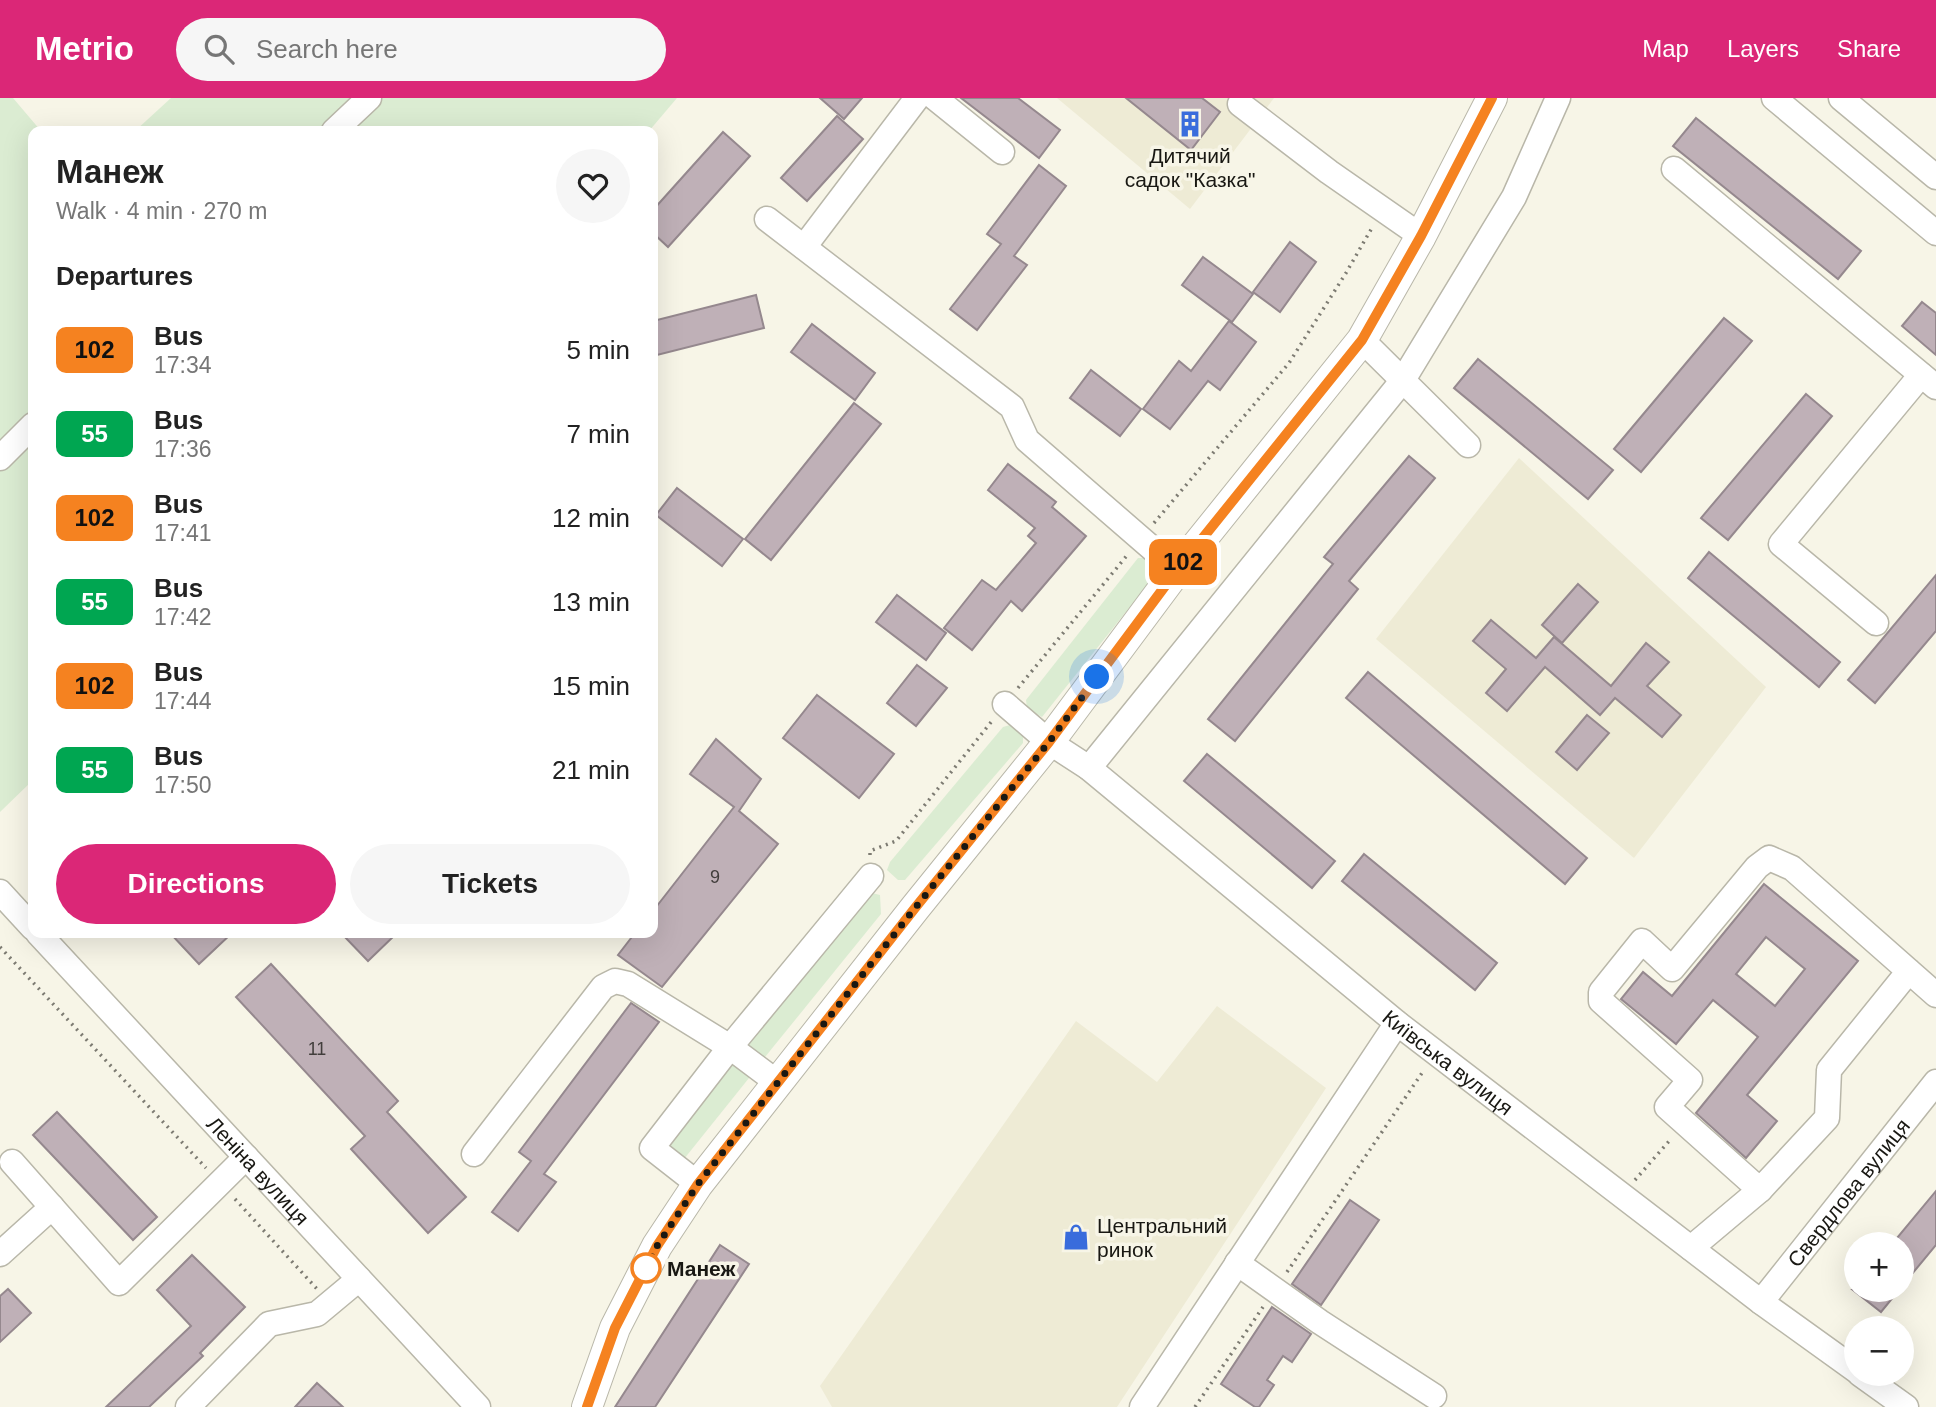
<!DOCTYPE html>
<meta charset="utf-8">
<style>
:root{--surface:#fff;--page:#f6f6f6;--text:#222;--muted:#767676;--accent:#db2777}
body{margin:0;font-family:Helvetica,sans-serif;background:var(--page);color:var(--text);height:100vh;display:flex;flex-direction:column;font-size:26px;white-space:nowrap}
*{box-sizing:border-box;margin:0}
p{font-size:23px;color:var(--muted)}
.icon{flex:none;width:38px;height:38px;fill:none;stroke:currentColor;stroke-width:2;stroke-linecap:round;stroke-linejoin:round}
.map{position:relative;flex:1;overflow:hidden}
.sheet{position:absolute;left:28px;top:28px;width:630px;height:812px;display:flex;flex-direction:column;background:var(--surface);border-radius:14px;box-shadow:0 7px 28px #0002}
.sheet>*{flex:none}
.badge{padding:0 14px;border-radius:10px;font-size:24px;line-height:46px}
.tools{position:absolute;left:1844px;top:1134px;display:grid;gap:14px}
.tools a{display:grid;place-items:center;width:70px;height:70px;border-radius:50%;background:var(--surface);box-shadow:0 7px 28px #0002;font-size:35px}
.you{position:absolute;width:35px;height:35px;margin:-18px;border:5px solid #fff;border-radius:50%;background:#1a73e8;box-shadow:0 0 0 10px #1a73e833}
.map>.badge{position:absolute;translate:-50% -50%;box-shadow:0 0 0 4px #fff}
h2{padding:0 28px;font-size:26px;line-height:63px}
.round{display:grid;place-items:center;flex:none;width:74px;height:74px;border-radius:37px;background:var(--page)}
.overview{display:flex;align-items:center;justify-content:space-between;height:119px;padding:0 28px}
h1{font-size:33px;font-weight:600;line-height:52px}
.action{display:flex;gap:14px;margin-top:auto;padding:14px 28px}
.action a{flex:1;height:80px;border-radius:42px;background:var(--accent);color:#fff;font-size:28px;font-weight:600;line-height:80px;text-align:center}
.action a+a{background:var(--page);color:var(--text)}
ul{padding:0;list-style:none}
li{display:flex;align-items:center;gap:21px;height:84px;padding:0 28px}
li div{flex:1}
li b{display:block;font-size:26px}
li em{font-style:normal}
li .badge{min-width:77px;font-weight:700;text-align:center}
header{display:flex;align-items:center;gap:42px;box-sizing:border-box;height:98px;padding:0 35px;background:var(--accent);color:#fff}
header strong{font-size:33px}
nav{display:flex;gap:38px;margin-inline-start:auto;font-size:24px}
.search{width:490px;height:63px;background:var(--page);display:flex;align-items:center;gap:18px;box-sizing:border-box;padding:0 24px;border-radius:38px;color:var(--muted);font-size:26px}
.map>svg:first-child{display:block}
.built{fill:#eeebd5}
.green{fill:#dbecd2}
.building{fill:#bfb0b7;stroke:#95888e;stroke-width:2;fill-rule:evenodd}
.lines{fill:none;stroke-linecap:round;stroke-linejoin:round}
.minor-casing{stroke:#b9b7a9;stroke-width:27}
.major-casing{stroke:#b9b7a9;stroke-width:32}
.path{stroke:#7d7b72;stroke-width:3.5;stroke-dasharray:2 5;stroke-linecap:butt}
.minor{stroke:#fff;stroke-width:24}
.major{stroke:#fff;stroke-width:30}
.line-casing{stroke:#fff;stroke-width:16}
.line{stroke:#f58220;stroke-width:10}
.walk{stroke:#191813;stroke-width:7;stroke-dasharray:0 12.6}
.stop-dot{fill:#fff;stroke:#f58220;stroke-width:3.5}
.labels{text-anchor:middle;dominant-baseline:central;stroke-width:7;stroke-linejoin:round;paint-order:stroke}
.number-label{font-size:18px;fill:#423e3c}
.poi-label{font-size:21px;fill:#191813;stroke:#f7f5e7}
.street-label{font-size:21px;fill:#191813;stroke:#f7f5e7}
.stop-label{font-size:21px;font-weight:bold;fill:#191813;stroke:#f7f5e7;text-anchor:start}
</style>
<header>
<strong>Metrio</strong>
<div class="search"><svg class="icon" aria-label="search" viewBox="0 0 24 24"><circle cx="10" cy="10" r="6"/><path d="M15 15l6 6"/></svg>Search here</div>
<nav><a>Map</a><a>Layers</a><a>Share</a></nav>
</header>
<div class="map">
<svg width="1936" height="1309" viewBox="0 0 1936 1309">
<rect width="100%" height="100%" fill="#f7f5e7"/>
<g class="built">
<polygon points="1057,0 1274,0 1190,111"/>
<polygon points="1519,360 1766,589 1634,760 1376,541"/>
<polygon points="1217,908 1326,990 1117,1309 832,1309 820,1288 1076,923 1157,984"/>
</g>
<g class="green">
<polygon points="0,0 13,0 41,33 33,33 33,682 0,714"/>
<polygon points="171,0 677,0 649,33 135,33"/>
<polygon points="1138,460 1149,460 1154,470 1153,480 1042,619 1027,610 1026,602"/>
<polygon points="1010,627 1023,638 1023,645 905,782 898,782 887,772 890,764 1003,629"/>
<polygon points="872,795 880,797 881,816 761,964 745,950"/>
<polygon points="736,961 753,975 684,1061 667,1047"/>
</g>
<g class="building">
<polygon points="820,0 862,0 844,21"/>
<polygon points="961,0 1018,0 1060,32 1039,60"/>
<polygon points="1126,0 1202,0 1220,14 1191,52"/>
<polygon points="837,18 863,41 807,103 781,80"/>
<polygon points="1696,20 1861,153 1838,181 1673,48"/>
<polygon points="723,34 750,58 668,149 653,135 653,112"/>
<polygon points="1039,67 1066,88 1014,158 1027,167 977,232 950,211 1001,146 987,136"/>
<polygon points="1290,144 1316,164 1280,214 1253,194"/>
<polygon points="1203,159 1253,196 1232,224 1182,187"/>
<polygon points="756,197 764,230 653,258 653,223"/>
<polygon points="1922,204 1936,215 1936,257 1902,228"/>
<polygon points="1724,220 1752,243 1641,374 1614,351"/>
<polygon points="1229,223 1256,244 1220,292 1208,283 1170,331 1143,311 1179,263 1191,273"/>
<polygon points="812,226 875,275 855,302 791,254"/>
<polygon points="1478,261 1613,372 1588,401 1454,290"/>
<polygon points="1091,272 1141,311 1120,338 1070,300"/>
<polygon points="1806,296 1832,318 1728,442 1701,420"/>
<polygon points="854,305 881,326 771,462 745,441"/>
<polygon points="1409,358 1435,380 1349,483 1358,491 1235,643 1208,621 1333,466 1324,459"/>
<polygon points="1008,366 1056,404 1052,409 1086,438 1022,513 1011,503 972,552 944,530 982,482 996,492 1036,445 1028,438 1035,430 988,392"/>
<polygon points="677,390 743,441 722,468 656,417"/>
<polygon points="1709,454 1840,564 1819,589 1688,480"/>
<polygon points="1936,477 1936,533 1875,605 1848,582"/>
<polygon points="1578,486 1598,504 1562,545 1542,527"/>
<polygon points="897,497 946,535 926,562 876,524"/>
<polygon points="1491,522 1536,560 1554,539 1611,588 1646,545 1669,564 1647,588 1681,617 1662,639 1615,600 1600,617 1545,569 1507,613 1486,595 1506,571 1473,543"/>
<polygon points="917,567 947,590 916,628 887,605"/>
<polygon points="1368,574 1587,760 1565,786 1346,600"/>
<polygon points="817,597 894,656 859,700 783,640"/>
<polygon points="1587,617 1609,635 1577,672 1556,654"/>
<polygon points="716,641 761,681 739,713 778,746 662,889 618,857 635,835 653,835 653,813 734,709 690,676"/>
<polygon points="1207,656 1335,763 1312,790 1184,683"/>
<polygon points="1364,756 1497,865 1475,892 1342,783"/>
<path d="M1764,786L1858,863L1747,997L1777,1023L1746,1060L1696,1015L1758,939L1713,902L1676,946L1621,901L1643,874L1672,898ZM1766,839L1805,871L1775,908L1736,876Z"/>
<polygon points="170,835 232,835 199,866"/>
<polygon points="341,835 397,835 368,863"/>
<polygon points="271,866 398,1003 387,1014 466,1099 428,1135 351,1051 365,1038 236,899"/>
<polygon points="631,905 659,924 544,1076 556,1084 518,1133 492,1114 531,1063 519,1054"/>
<polygon points="57,1014 157,1119 133,1142 33,1037"/>
<polygon points="1936,1093 1936,1147 1902,1188 1902,1146 1892,1146"/>
<polygon points="1350,1102 1379,1122 1321,1207 1292,1186"/>
<polygon points="720,1147 749,1166 655,1309 615,1309"/>
<polygon points="192,1157 245,1209 200,1255 203,1258 149,1309 106,1309 191,1228 157,1192"/>
<polygon points="8,1191 31,1215 0,1244 0,1198"/>
<polygon points="1853,1192 1899,1192 1881,1214"/>
<polygon points="1272,1209 1311,1236 1292,1264 1283,1258 1267,1282 1274,1287 1259,1309 1255,1309 1221,1286"/>
<polygon points="317,1285 343,1309 295,1309"/>
</g>
<g class="lines">
<g class="minor-casing">
<g id="minor">
<polyline points="935,0 1002,54"/>
<polyline points="1774,0 1936,135"/>
<polyline points="1841,0 1936,79"/>
<polyline points="1240,6 1329,74 1421,138"/>
<polyline points="334,33 369,0"/>
<polyline points="1674,71 1936,289"/>
<polyline points="767,121 1012,309 1027,342 1177,472"/>
<polyline points="804,149 917,0"/>
<polyline points="1362,242 1468,347"/>
<polyline points="0,360 33,327"/>
<polyline points="1876,525 1781,446 1921,277"/>
<path id="s1" d="M1005,606L1049,644L1089,670L1397,925L1761,1204L1857,1273"/>
<polyline points="1089,670 1403,282 1514,99 1558,0"/>
<polyline points="0,794 33,830"/>
<path id="s2" d="M38,835L478,1309"/>
<polyline points="1909,873 1829,972 1827,1020 1760,1092 1667,1009 1690,982 1601,903 1601,894 1642,843 1672,871 1757,769 1769,760 1792,770 1936,897"/>
<polyline points="474,1056 603,889 615,883 628,886 730,949 778,985"/>
<polyline points="12,1064 119,1185 246,1059"/>
<polyline points="698,1086 652,1050 730,949 871,778"/>
<polyline points="1691,1150 1760,1092"/>
<polyline points="0,1156 52,1109"/>
<polyline points="1237,1165 1320,1224 1434,1298"/>
<path id="s3" d="M1761,1204L1936,984"/>
<polyline points="1860,1276 1906,1309"/>
<polyline points="188,1309 269,1226 317,1216 359,1181"/>
<polyline points="1142,1309 1397,925"/>
</g>
</g>
<g class="major-casing">
<polyline id="major" points="587,1309 615,1230 657,1148 698,1086 915,810 1049,644 1177,472 1362,242 1421,138 1492,0"/>
</g>
<g class="path">
<polyline points="1154,425 1289,265 1346,175 1373,128"/>
<polyline points="1018,590 1129,455"/>
<polyline points="870,757 870,753 896,743 992,623"/>
<polyline points="0,849 206,1070"/>
<polyline points="1635,1082 1671,1041"/>
<polyline points="235,1101 317,1191"/>
<polyline points="1287,1174 1424,972"/>
<polyline points="1195,1309 1263,1209"/>
</g>
<use href="#minor" class="minor"/>
<use href="#major" class="major"/>
</g>
<g class="lines">
<g class="line-casing">
<polyline id="line" points="587,1309 615,1230 657,1148 698,1086 915,810 1049,644 1177,472 1362,242 1421,138 1492,0"/>
</g>
<use href="#line" class="line"/>
<polyline class="walk" points="646,1170 657,1148 698,1086 915,810 1049,644 1097,579"/>
</g>
<defs>
<g id="building-bare" transform="scale(2.1)"><path d="M-4-6H4V6H1V3H-1V6H-4ZM-2.5-4.3h1.7v1.8h-1.7ZM.8-4.3h1.7v1.8H.8ZM-2.5-1h1.7V.8h-1.7ZM.8-1h1.7V.8H.8Z" fill="#396cdc" stroke="#f7f5e7" stroke-width="2.5" paint-order="stroke"/></g>
<g id="shop-bare" transform="scale(2.1)"><path d="M-5-2.5h2.3a2.7 3.5 0 0 1 5.4 0H5L5.5 6h-11ZM-1.5-2.5h3a1.5 2.3 0 0 0-3 0Z" fill="#396cdc" stroke="#f7f5e7" stroke-width="2.5" paint-order="stroke"/></g>
</defs>
<g fill-rule="evenodd">
<use href="#building-bare" x="1190" y="26"/>
<use href="#shop-bare" x="1076" y="1139"/>
</g>
<circle class="stop-dot" cx="646" cy="1170" r="14"/>
<g class="labels">
<g class="number-label">
<text x="715" y="779">9</text>
<text x="317" y="951">11</text>
</g>
<g class="poi-label">
<text x="1190" y="57">Дитячий<tspan x="1190" dy="24">садок "Казка"</tspan></text>
<text x="1097" y="1127" text-anchor="start">Центральний<tspan x="1097" dy="24">ринок</tspan></text>
</g>
<g class="street-label">
<text stroke="none"><textPath href="#s1" startOffset="570">Київська вулиця</textPath></text>
<text stroke="none"><textPath href="#s2" startOffset="324">Леніна вулиця</textPath></text>
<text stroke="none"><textPath href="#s3" startOffset="140">Свердлова вулиця</textPath></text>
</g>
<g class="stop-label">
<text x="667" y="1170">Манеж</text>
</g>
</g>
</svg>
<div class="tools">
<a>+</a>
<a>−</a>
</div>
<div class="you" style="left:1097px;top:579px"></div>
<b class="badge" style="left:1183px;top:464px;background:#f58220;color:#111">102</b>
<section class="sheet">
<div class="overview"><div><h1>Манеж</h1><p>Walk · 4 min · 270 m</p></div><a class="round"><svg class="icon" aria-label="heart" viewBox="0 0 24 24"><path d="M12 20l-8-8c-3-5 5-10 8-4 3-6 11-1 8 4z"/></svg></a></div>
<h2>Departures</h2>
<ul>
<li><span class="badge" style="background:#f58220;color:#111">102</span><div><b>Bus</b><p>17:34</p></div><em>5 min</em></li>
<li><span class="badge" style="background:#00a651;color:#fff">55</span><div><b>Bus</b><p>17:36</p></div><em>7 min</em></li>
<li><span class="badge" style="background:#f58220;color:#111">102</span><div><b>Bus</b><p>17:41</p></div><em>12 min</em></li>
<li><span class="badge" style="background:#00a651;color:#fff">55</span><div><b>Bus</b><p>17:42</p></div><em>13 min</em></li>
<li><span class="badge" style="background:#f58220;color:#111">102</span><div><b>Bus</b><p>17:44</p></div><em>15 min</em></li>
<li><span class="badge" style="background:#00a651;color:#fff">55</span><div><b>Bus</b><p>17:50</p></div><em>21 min</em></li>
</ul>
<div class="action"><a>Directions</a><a>Tickets</a></div>
</section>
</div>
